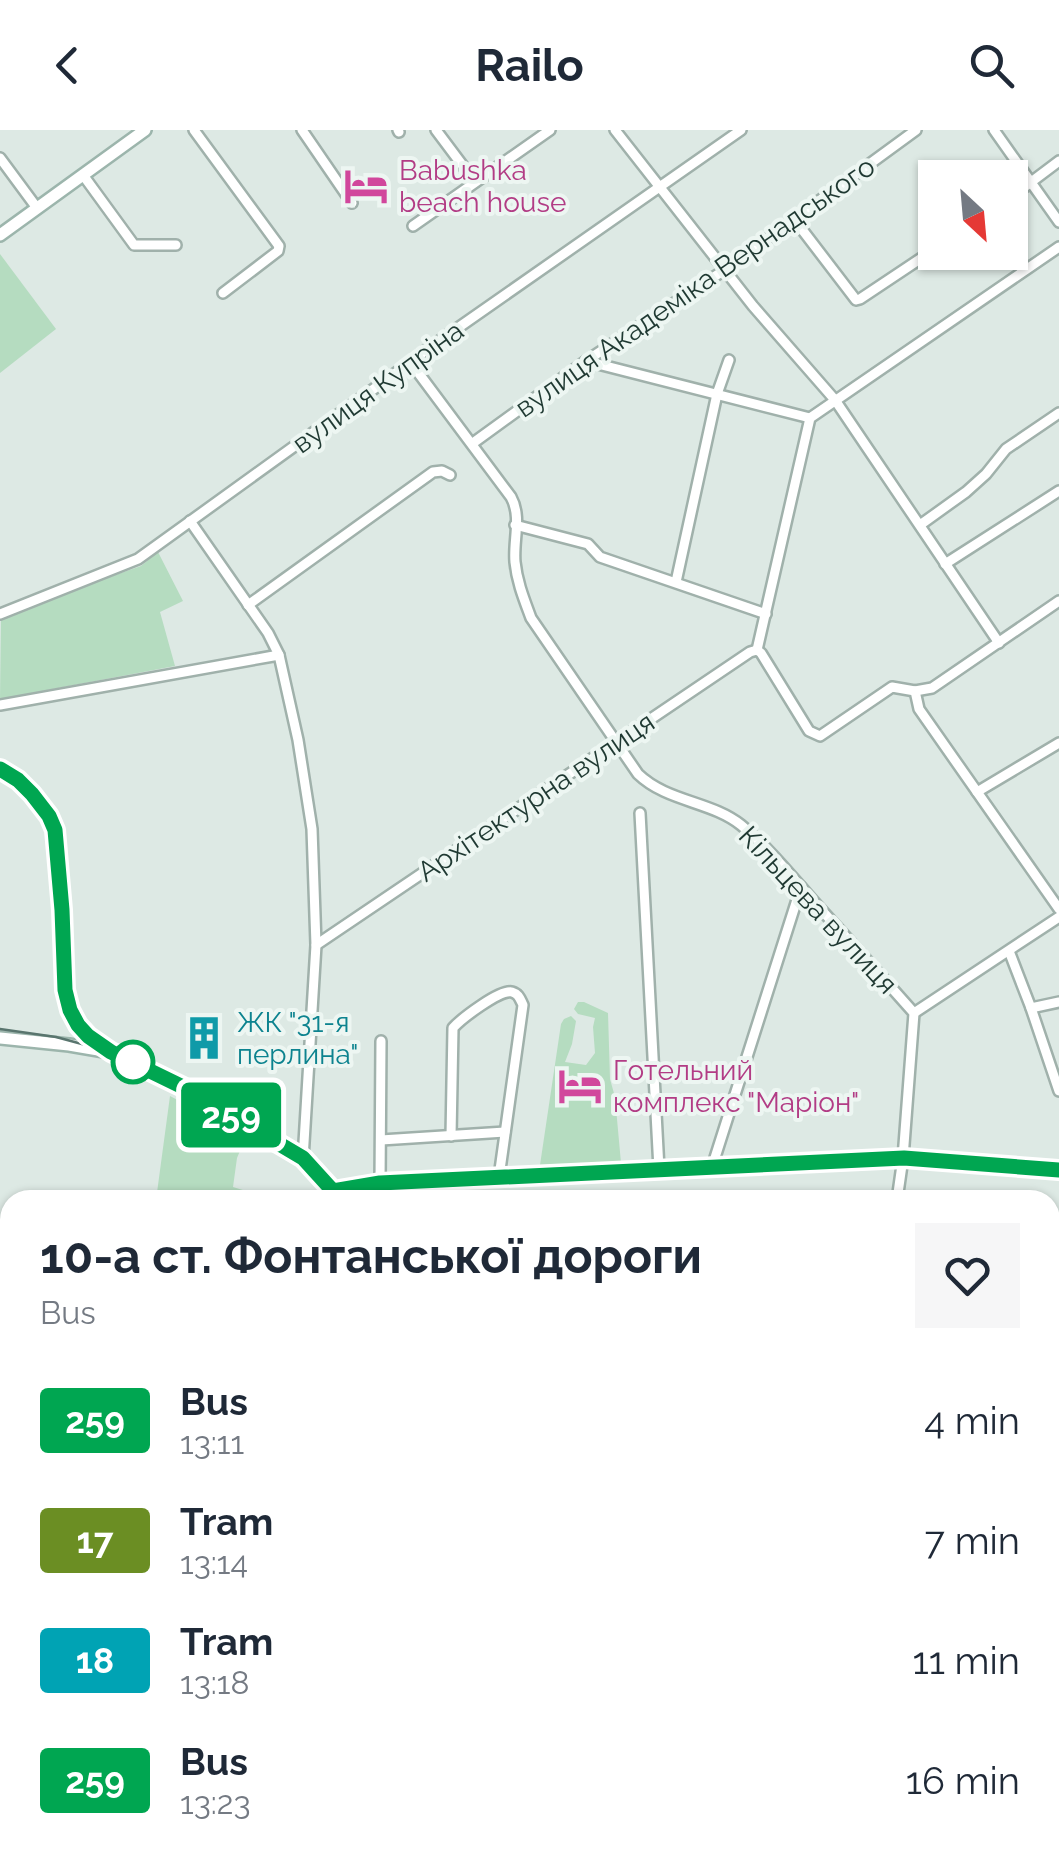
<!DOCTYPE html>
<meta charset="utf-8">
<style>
:root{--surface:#fff;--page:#f6f6f7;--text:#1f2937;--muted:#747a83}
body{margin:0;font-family:Raleway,sans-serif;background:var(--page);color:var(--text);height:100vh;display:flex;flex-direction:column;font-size:38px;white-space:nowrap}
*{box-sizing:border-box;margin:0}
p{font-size:32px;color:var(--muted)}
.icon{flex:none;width:55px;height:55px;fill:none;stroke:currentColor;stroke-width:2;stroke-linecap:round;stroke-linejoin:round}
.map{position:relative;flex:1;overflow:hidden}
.details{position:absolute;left:0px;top:1060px;width:1060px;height:672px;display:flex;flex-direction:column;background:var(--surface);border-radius:30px 30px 0 0;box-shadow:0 2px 8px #0004}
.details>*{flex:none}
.badge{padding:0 20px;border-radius:8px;font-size:35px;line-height:65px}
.needle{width:65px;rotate:154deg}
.tools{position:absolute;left:918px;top:30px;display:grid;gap:20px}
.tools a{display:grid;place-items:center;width:110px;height:110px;border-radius:0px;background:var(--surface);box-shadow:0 2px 8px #0004;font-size:50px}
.map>.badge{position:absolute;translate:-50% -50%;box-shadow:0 0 0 5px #fff}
.round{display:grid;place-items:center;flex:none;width:105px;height:105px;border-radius:0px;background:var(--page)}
.overview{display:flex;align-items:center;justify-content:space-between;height:170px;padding:0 40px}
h1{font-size:48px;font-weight:700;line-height:75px}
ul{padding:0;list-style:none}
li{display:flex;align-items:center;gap:30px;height:120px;padding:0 40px}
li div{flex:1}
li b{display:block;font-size:38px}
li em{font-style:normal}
li .badge{min-width:110px;font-weight:700;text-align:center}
header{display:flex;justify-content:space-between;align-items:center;height:130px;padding:0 40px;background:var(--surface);font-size:45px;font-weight:700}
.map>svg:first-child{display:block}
.green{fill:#b5dcc0}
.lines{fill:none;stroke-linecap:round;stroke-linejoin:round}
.street-casing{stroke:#a0b1ab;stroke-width:14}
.secondary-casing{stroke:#9cb5ac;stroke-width:16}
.street{stroke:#fff;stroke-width:9}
.secondary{stroke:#fff;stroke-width:11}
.tram{stroke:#59756e;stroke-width:2.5}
.line-casing{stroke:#fff;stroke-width:22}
.line{stroke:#00a651;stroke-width:15}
.stop-dot{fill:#fff;stroke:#00a651;stroke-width:5}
.labels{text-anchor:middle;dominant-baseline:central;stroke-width:8;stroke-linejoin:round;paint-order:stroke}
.hotel-label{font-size:28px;fill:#b23c85;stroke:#edf6f2;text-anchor:start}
.street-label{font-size:28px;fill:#1f3932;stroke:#edf6f2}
.culture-label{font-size:28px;fill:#0d838f;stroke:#edf6f2;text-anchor:start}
</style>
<header><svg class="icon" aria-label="back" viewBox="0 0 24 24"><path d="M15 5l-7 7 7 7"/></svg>Railo<svg class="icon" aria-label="search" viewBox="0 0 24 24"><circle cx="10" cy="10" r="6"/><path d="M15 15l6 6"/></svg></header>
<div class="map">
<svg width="1059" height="1732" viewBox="0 0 1059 1732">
<rect width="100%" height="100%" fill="#dde9e4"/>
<g class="green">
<polygon points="0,124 56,199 0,243"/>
<polygon points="158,422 183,471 160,482 175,536 0,569 1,485 141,436"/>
<polygon points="578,872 584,872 608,883 610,949 615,967 621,1033 540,1035 561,894 564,889 571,886 576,891 572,914 565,932 586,935 595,923 593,897 595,888 578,884 574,879"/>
<polygon points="170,966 246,1006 237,1028 233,1057 256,1064 255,1070 156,1070"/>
</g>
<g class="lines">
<g class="street-casing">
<g id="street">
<polyline points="194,0 279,116 278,121 223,163"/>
<polyline points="302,0 352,73"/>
<polyline points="398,0 399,2"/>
<polyline points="436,0 475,52"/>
<polyline points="615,0 753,176 835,270 999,513"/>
<polyline points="994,0 1059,92"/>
<polyline points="0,28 37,78"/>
<polyline points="83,45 134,115 176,115"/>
<polyline points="1010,68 1059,31"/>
<polyline points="794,89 856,170 860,169 935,119"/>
<polyline points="413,96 550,0"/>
<polyline points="586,231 810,288"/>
<path d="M414,237L511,367C522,387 513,410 515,432C517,452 524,469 531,488L638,644C667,672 711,671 741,695C769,718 792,747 816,774C849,810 882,847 914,883L903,1028L897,1070"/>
<polyline points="473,313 586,231 726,139 916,0"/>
<polyline points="190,391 268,503 279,525 298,610 312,699 316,815 303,1029"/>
<polyline points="515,395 588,414 600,427 766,484"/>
<polyline points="920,395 966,362 986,344 1006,319 1059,283"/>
<polyline points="945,434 1059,361"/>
<polyline points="676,452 717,264 729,230"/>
<polyline points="248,475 433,342 442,341 450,345"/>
<polyline points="0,484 138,429 400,240 414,237 422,223 741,0"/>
<polyline points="757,520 810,288 1059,117"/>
<polyline points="757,520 761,523 809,601 820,606 892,557 915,561 932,558 1059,471"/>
<polyline points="915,561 919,579 1059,779"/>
<polyline points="0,575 279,525"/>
<polyline points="977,662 1059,613"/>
<polyline points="640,683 659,1039"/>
<polyline points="316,815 750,522 757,520"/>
<polyline points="1009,821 1031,878 1059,961"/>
<polyline points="1031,878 1059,872"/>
<polyline points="914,883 1059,787"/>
<path d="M451,1006L453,898C461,889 500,859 512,862C519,864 520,869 523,875L499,1047"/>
<polyline points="381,1010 505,1002"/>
<polyline points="712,1037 801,757"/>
<polyline points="380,1053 381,911"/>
<polyline points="0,1194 10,1198"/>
<polyline points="1050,1199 1059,1199"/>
<polyline points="0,1304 10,1310"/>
<polyline points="1050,1453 1059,1452"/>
<polyline points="0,1504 10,1506"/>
<polyline points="0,1547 10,1550"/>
<polyline points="1050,1656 1059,1658"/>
<polyline points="288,1722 296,1732"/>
<polyline points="751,1722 759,1732"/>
<polyline points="845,1722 845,1732"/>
<polyline points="0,1727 45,1727 65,1732"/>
</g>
</g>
<g class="secondary-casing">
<g id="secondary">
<polyline points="0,105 145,0"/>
<polyline points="0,639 18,651 32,664 49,686 55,699 62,780 65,860 70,880 78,895 88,906 111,922 183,957 303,1029 333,1061 337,1070"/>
<polyline points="0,908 69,915 110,922"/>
<polyline points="333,1061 380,1053 903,1028 1059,1040"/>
<polyline points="1050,1257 1059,1233"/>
<polyline points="1050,1325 1059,1437"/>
<polyline points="522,1722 530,1732"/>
</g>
</g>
<use href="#street" class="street"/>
<use href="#secondary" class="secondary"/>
<g class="tram">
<polyline points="0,643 16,652 37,675 52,702 59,773 60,845 63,871 71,892 89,909 183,955 304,1027 333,1058 339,1070"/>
<polyline points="0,899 56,907 93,917"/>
<polyline points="510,1722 519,1732"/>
</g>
</g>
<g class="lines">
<g class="line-casing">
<polyline id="line" points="0,639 18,650 32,664 49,686 55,700 62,780 65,860 70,880 78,895 88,906 111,922 183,957 303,1028 333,1061 380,1053 904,1028 1059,1040"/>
</g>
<use href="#line" class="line"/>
</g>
<defs>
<g id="hotel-bare" transform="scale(3.45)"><path d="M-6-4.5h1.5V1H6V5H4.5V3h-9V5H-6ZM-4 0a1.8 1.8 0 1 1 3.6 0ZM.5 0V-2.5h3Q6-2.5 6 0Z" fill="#d1479c" stroke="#edf6f2" stroke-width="2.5" paint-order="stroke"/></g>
<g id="building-bare" transform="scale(3.45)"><path d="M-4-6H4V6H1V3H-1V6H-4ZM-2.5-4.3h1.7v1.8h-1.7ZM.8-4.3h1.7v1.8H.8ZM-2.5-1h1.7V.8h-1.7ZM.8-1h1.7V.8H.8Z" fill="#0f9aa8" stroke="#edf6f2" stroke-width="2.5" paint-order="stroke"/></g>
</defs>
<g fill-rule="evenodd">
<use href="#hotel-bare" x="366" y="56"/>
<use href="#building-bare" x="204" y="908"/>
<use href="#hotel-bare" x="580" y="956"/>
</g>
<circle class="stop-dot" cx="133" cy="932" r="20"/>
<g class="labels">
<g class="hotel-label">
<text x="399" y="40">Babushka<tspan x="399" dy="32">beach house</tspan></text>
<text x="613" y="940">Готельний<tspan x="613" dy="32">комплекс "Маріон"</tspan></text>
</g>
<g class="street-label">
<text transform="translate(695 157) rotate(-35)">вулиця Академіка Вернадського</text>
<text transform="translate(378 257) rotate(-36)">вулиця Купріна</text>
<text transform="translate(536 667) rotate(-34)">Архітектурна вулиця</text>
<text transform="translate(818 780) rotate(47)">Кільцева вулиця</text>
</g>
<g class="culture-label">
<text x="237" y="892">ЖК "31-я<tspan x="237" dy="32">перлина"</tspan></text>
</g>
</g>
</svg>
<div class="tools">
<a><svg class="needle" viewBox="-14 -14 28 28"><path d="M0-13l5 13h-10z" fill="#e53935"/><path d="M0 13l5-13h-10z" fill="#747a83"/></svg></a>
</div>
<b class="badge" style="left:231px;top:985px;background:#00a651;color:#fff">259</b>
<section class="details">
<div class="overview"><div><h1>10-а ст. Фонтанської дороги</h1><p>Bus</p></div><a class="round"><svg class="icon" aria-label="heart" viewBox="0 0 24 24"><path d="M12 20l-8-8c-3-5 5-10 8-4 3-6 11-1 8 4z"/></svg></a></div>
<ul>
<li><span class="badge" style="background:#00a651;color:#fff">259</span><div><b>Bus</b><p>13:11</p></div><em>4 min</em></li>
<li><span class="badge" style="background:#6b8e23;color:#fff">17</span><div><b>Tram</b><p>13:14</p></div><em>7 min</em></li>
<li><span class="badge" style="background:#00a3b4;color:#fff">18</span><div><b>Tram</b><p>13:18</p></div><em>11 min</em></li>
<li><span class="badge" style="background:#00a651;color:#fff">259</span><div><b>Bus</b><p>13:23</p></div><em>16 min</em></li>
</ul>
</section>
</div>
